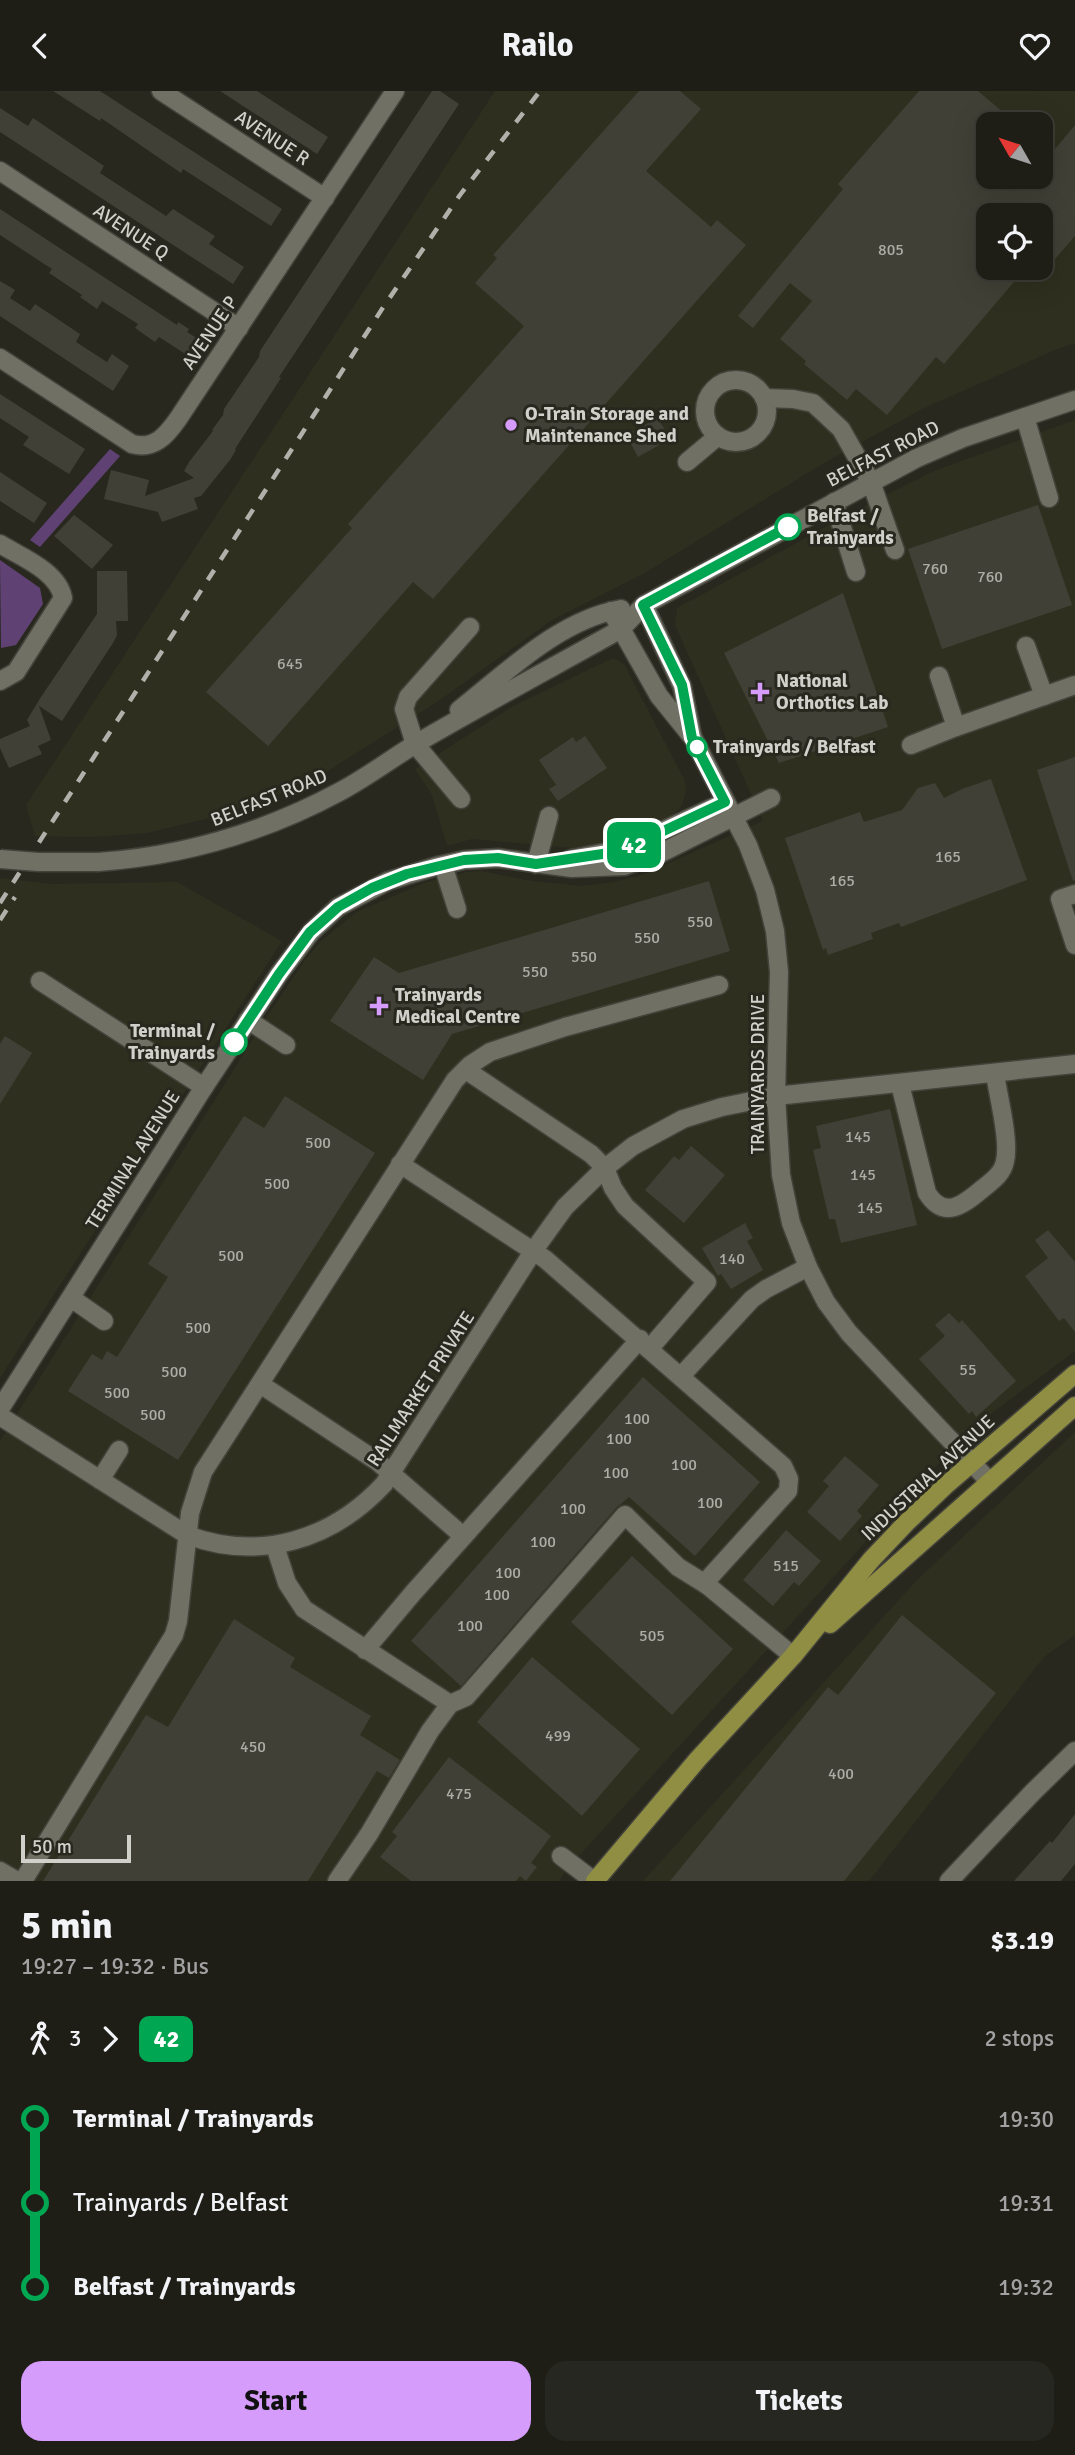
<!DOCTYPE html>
<meta charset="utf-8">
<style>
:root{--surface:#1e1e17;--page:#262720;--text:#f1f3f6;--muted:#a1a2a1;--line:#3c3c36;--accent:#d59cfb}
body{margin:0;font-family:Signika,sans-serif;background:var(--page);color:var(--text);height:100vh;display:flex;flex-direction:column;font-size:26px;white-space:nowrap}
*{box-sizing:border-box;margin:0}
p{font-size:23px;color:var(--muted)}
.icon{flex:none;width:38px;height:38px;fill:none;stroke:currentColor;stroke-width:2;stroke-linecap:round;stroke-linejoin:round}
.map{position:relative;height:1790px;overflow:hidden}
.sheet{display:flex;flex-direction:column;background:var(--surface);flex:1}
.sheet>*{flex:none}
.badge{padding:0 14px;border-radius:10px;font-size:24px;line-height:46px}
.needle{width:46px;rotate:309deg}
.controls{position:absolute;left:976px;top:21px;display:grid;gap:14px}
.controls a{display:grid;place-items:center;width:77px;height:77px;border-radius:14px;background:var(--surface);box-shadow:0 7px 28px #0002,0 0 0 2px var(--line);font-size:35px}
.scale{position:absolute;left:21px;bottom:18px;width:110px;box-sizing:border-box;padding-left:7px;border:4px solid #d1d1cb;border-top:0;font-size:19px;line-height:24px;white-space:nowrap;color:#d1d1cb;-webkit-text-stroke:5px #28281f;paint-order:stroke}
.map>.badge{position:absolute;translate:-50% -50%;box-shadow:0 0 0 4px #fff}
.legs{display:flex;align-items:center;gap:10px;height:77px;padding:0 21px;font-size:23px}
.legs p{margin-inline-start:auto}
.headline{display:flex;align-items:center;justify-content:space-between;height:119px;padding:0 21px}
h1{font-size:38px;font-weight:700;line-height:52px}
.action{display:flex;gap:14px;margin-top:auto;padding:14px 21px}
.action a{flex:1;height:80px;border-radius:21px;background:var(--accent);color:#111;font-size:28px;font-weight:700;line-height:80px;text-align:center}
.action a+a{background:var(--page);color:var(--text)}
ul{padding:0 21px;list-style:none}
li{display:flex;align-items:center;gap:24px;height:84px;font-size:26px}
li i{display:grid;place-items:center;width:10px;height:100%;margin:0 9px;background:currentColor}
li i::after{content:'';width:18px;height:18px;margin:-9px;border:5px solid;border-radius:50%;background:var(--surface)}
li p{margin-inline-start:auto}
li:first-child i{background:linear-gradient(#0000 50%,currentColor 0)}
li:last-child i{background:linear-gradient(currentColor 50%,#0000 0)}
header{display:flex;justify-content:space-between;align-items:center;height:91px;padding:0 21px;background:var(--surface);font-size:32px;font-weight:700}
.map>svg:first-child{display:block}
.built{fill:#2f2f1f;fill-rule:evenodd}
.green{fill:#5f4273}
.building{fill:#404036}
.lines{fill:none;stroke-linecap:round;stroke-linejoin:round}
.minor-casing{stroke:#43433b;stroke-width:21}
.major-casing{stroke:#43433b;stroke-width:21}
.minor{stroke:#707065;stroke-width:18}
.major{stroke:#908e42;stroke-width:18}
.rail{stroke:#b1b1ab;stroke-width:4.5;stroke-dasharray:12 12;stroke-linecap:butt}
.minor-bridge-casing{stroke:#43433b;stroke-width:21;stroke-linecap:butt}
.minor-bridge{stroke:#707065;stroke-width:18}
.line-1-casing{stroke:#fff;stroke-width:16}
.line-1{stroke:#00a651;stroke-width:10}
.poi-dot{fill:#d59cfb;stroke:#28281f;stroke-width:2.5}
.stop-1-dot{fill:#fff;stroke:#00a651;stroke-width:3.5}
.labels{text-anchor:middle;dominant-baseline:central;stroke-width:6;stroke-linejoin:round;paint-order:stroke}
.number-label{font-size:16px;fill:#adada6}
.street-label{font-size:19px;fill:#d1d1cb;stroke:#28281f}
.poi-label{font-size:19px;font-weight:bold;fill:#d1d1cb;stroke:#28281f;text-anchor:start}
.stop-label{font-size:19px;font-weight:bold;fill:#d1d1cb;stroke:#28281f;text-anchor:start}
</style>
<header><svg class="icon" aria-label="back" viewBox="0 0 24 24"><path d="M15 5l-7 7 7 7"/></svg>Railo<svg class="icon" aria-label="heart" viewBox="0 0 24 24"><path d="M12 20l-8-8c-3-5 5-10 8-4 3-6 11-1 8 4z"/></svg></header>
<div class="map">
<svg width="1075" height="1790" viewBox="0 0 1075 1790">
<rect width="100%" height="100%" fill="#28281f"/>
<g class="built">
<path d="M495,0H1075V252L1055,259L922,318L824,372L643,483L552,529L440,609L320,685L266,709L205,728L147,742L92,746L35,745L26,714ZM989,33H1041V86H989ZM989,124H1041V177H989Z"/>
<polygon points="1075,329 1075,1260 988,1325 923,1388 567,1778 559,1790 0,1790 0,1350 274,915 305,869 321,850 357,821 424,792 467,781 481,780 532,790 582,795 614,791 642,784 763,730 675,534 677,517 857,419 934,380"/>
<polygon points="613,567 624,573 685,690 686,701 681,716 671,726 646,739 598,753 572,757 472,748 447,755 432,704 415,678 513,615"/>
<polygon points="0,787 52,793 177,791 282,850 0,1287"/>
<polygon points="1075,1341 1075,1544 1044,1566 869,1790 643,1790 917,1489"/>
</g>
<g class="green">
<polygon points="110,358 120,365 40,456 30,449"/>
<polygon points="0,469 40,497 43,513 16,554 1,557"/>
</g>
<g class="building">
<polygon points="53,0 100,0 282,118 271,135 183,78 181,82 101,27 100,30"/>
<polygon points="220,0 257,0 328,46 317,63"/>
<polygon points="432,0 440,0 459,13 279,286 281,287 235,358 236,359 230,369 201,405 194,407 198,418 162,431 158,421 104,408 111,379 149,389 145,405 194,387 184,380 189,371 213,340 212,339 223,324 224,318 259,266 260,260"/>
<polygon points="639,0 680,0 701,18 646,80 711,136 717,129 746,154 433,508 413,491 268,655 206,601 352,437 348,433 524,235 475,192 497,167 493,164"/>
<polygon points="919,0 978,0 1017,33 989,33 989,86 1041,86 1041,54 1051,63 1075,34 1075,145 1041,184 1041,124 989,124 989,177 1026,177 944,273 936,266 887,324 856,298 847,309 804,273 806,270 780,248 812,210 790,192 753,237 738,225 843,98 838,93"/>
<polygon points="0,17 28,35 33,27 104,75 100,82 166,125 173,118 215,145 209,153 244,176 233,193 0,41"/>
<polygon points="0,118 177,234 178,231 189,238 187,241 198,248 187,264 159,246 155,251 135,237 138,233 102,210 97,218 80,206 82,204 49,182 52,178 0,144"/>
<polygon points="0,190 15,199 10,207 30,220 35,213 80,243 76,251 107,271 112,263 129,275 113,300 0,225"/>
<polygon points="0,303 85,358 69,383 23,354 29,346 0,327"/>
<polygon points="658,327 670,348 638,366 626,344"/>
<polygon points="0,381 47,412 34,432 0,410"/>
<polygon points="1038,414 1072,514 942,558 908,458"/>
<polygon points="74,424 113,454 92,478 54,445"/>
<polygon points="97,480 127,480 128,530 116,530 117,544 113,552 62,630 39,615 51,649 38,655 42,663 9,677 0,657 0,648 30,635 27,629 41,606 97,523"/>
<polygon points="843,502 888,636 779,672 724,562"/>
<polygon points="585,645 607,677 558,710 549,698 556,694 539,669 573,646 576,651"/>
<polygon points="1075,666 1075,789 1073,790 1037,679"/>
<polygon points="991,688 1027,789 901,836 899,832 871,842 873,848 828,864 826,857 823,859 785,747 860,721 864,731 902,719 918,697 935,692 944,707 962,698"/>
<polygon points="709,790 730,860 452,943 423,989 330,930 374,866 399,882"/>
<polygon points="5,945 32,962 0,1013 0,953"/>
<polygon points="285,1005 375,1062 178,1369 68,1300 92,1263 102,1269 107,1260 117,1266 168,1186 148,1173 244,1025 264,1037"/>
<polygon points="890,1018 917,1134 841,1152 835,1128 829,1128 813,1059 821,1057 816,1035"/>
<polygon points="691,1055 725,1084 684,1132 645,1099 674,1065 679,1069"/>
<polygon points="745,1132 753,1147 747,1150 763,1179 731,1198 721,1183 718,1185 702,1157"/>
<polygon points="1048,1139 1075,1171 1075,1241 1064,1227 1059,1230 1025,1185 1048,1167 1035,1149"/>
<polygon points="949,1222 959,1232 962,1229 1016,1290 976,1326 972,1320 969,1323 919,1268 945,1245 935,1234"/>
<polygon points="643,1286 760,1391 695,1465 629,1406 616,1417 461,1595 411,1550"/>
<polygon points="845,1365 879,1394 857,1420 862,1425 840,1450 807,1421 829,1395 823,1390"/>
<polygon points="786,1439 821,1470 799,1495 794,1491 773,1515 743,1489"/>
<polygon points="632,1465 733,1558 672,1624 571,1531"/>
<polygon points="902,1524 996,1602 844,1790 670,1790 828,1596 838,1604"/>
<polygon points="234,1528 295,1567 290,1576 371,1625 360,1644 400,1669 389,1687 377,1680 308,1790 43,1790 146,1624 168,1636"/>
<polygon points="532,1566 640,1658 582,1725 477,1631"/>
<polygon points="449,1666 551,1745 531,1772 537,1776 526,1790 520,1785 516,1790 411,1790 380,1766 397,1745 392,1741"/>
<polygon points="1075,1723 1075,1773 1061,1790 1014,1790 1050,1750 1052,1752"/>
</g>
<g class="lines">
<g class="minor-casing">
<g id="minor">
<polyline points="161,0 325,107"/>
<polyline points="0,80 239,237"/>
<path d="M0,267L132,353C154,359 166,345 178,328L395,0"/>
<circle cx="736" cy="320" r="31"/>
<polyline points="764,307 793,308 813,312 841,338 871,391 895,459"/>
<polyline points="1025,326 1049,407"/>
<polyline points="687,371 718,345"/>
<polyline points="834,411 856,481"/>
<path d="M0,453C21,466 58,480 63,507L16,581L0,590"/>
<polyline points="644,514 682,595 692,644"/>
<polyline points="611,520 659,605 693,647 748,754 765,799 775,840 779,881 776,1005 781,1084 791,1132 808,1176 826,1211 849,1242 990,1391"/>
<polyline points="1026,555 1044,605"/>
<polyline points="939,585 956,636 1075,594"/>
<path d="M459,619C507,581 559,529 621,518"/>
<polyline points="911,654 956,636"/>
<polyline points="461,708 415,653 404,618 408,606 470,536"/>
<polyline points="571,768 623,758 725,711"/>
<path d="M98,771C184,765 265,741 341,700C367,686 391,668 417,652C484,613 553,576 621,538L644,514L917,367L963,347L1075,309"/>
<polyline points="536,773 549,725"/>
<polyline points="443,774 457,818"/>
<polyline points="1075,803 1060,808 1075,854"/>
<polyline points="40,890 204,996"/>
<polyline points="248,929 286,954"/>
<polyline points="466,979 591,1063 605,1077 613,1097 625,1115 707,1191 650,1257"/>
<path d="M900,993L927,1102C944,1129 963,1114 981,1099C991,1091 1003,1083 1005,1070C1010,1050 998,1004 995,983"/>
<polyline points="400,1073 545,1168 783,1375 789,1388 788,1400 709,1487 707,1494 793,1565"/>
<polyline points="71,1207 104,1230"/>
<polyline points="681,1285 752,1208 766,1198 808,1176"/>
<polyline points="260,1293 378,1371 463,1445"/>
<polyline points="0,1318 204,996 279,883 311,841 338,816 388,790 437,775 464,769 498,767 572,777 624,775 661,762 771,707"/>
<path d="M0,1325L187,1444C260,1471 332,1449 384,1393L534,1159L565,1116L605,1077L633,1055L683,1028L722,1016L776,1005L1075,973"/>
<polyline points="100,1389 119,1359"/>
<polyline points="275,1455 287,1492 304,1518 450,1613"/>
<polyline points="365,1559 413,1502 640,1248"/>
<polyline points="561,1765 594,1790"/>
<polyline points="0,1780 17,1790"/>
<polyline points="23,1790 174,1544 178,1530 190,1422 203,1381 455,989 470,974 490,961 565,936 719,894"/>
<polyline points="337,1790 369,1743 430,1640 450,1613 466,1606 625,1424 678,1476 707,1494"/>
<polyline points="949,1790 1033,1701 1075,1660"/>
</g>
</g>
<g class="major-casing">
<g id="major">
<polyline points="830,1533 1075,1315"/>
<polyline points="595,1790 698,1668 793,1565 871,1469 906,1432 946,1394 1075,1283"/>
</g>
</g>
<use href="#minor" class="minor"/>
<use href="#major" class="major"/>
<g class="rail">
<polyline points="0,812 382,218 460,104 540,0"/>
<polyline points="0,829 15,806"/>
</g>
<g class="minor-bridge-casing">
<polyline id="minor-bridge" points="0,768 38,771 98,771"/>
</g>
<use href="#minor-bridge" class="minor-bridge"/>
</g>
<g class="lines">
<g class="line-1-casing">
<polyline id="line-1" points="234,951 279,883 310,841 338,816 372,797 407,783 464,769 498,767 536,773 609,762 638,752 725,711 692,647 682,594 643,514 788,436"/>
</g>
<use href="#line-1" class="line-1"/>
</g>
<g class="poi-dot">
<circle cx="511" cy="334" r="7"/>
<path d="M756.5 590.5h7v7h7v7h-7v7h-7v-7h-7v-7h7z"/>
<path d="M375.5 904.5h7v7h7v7h-7v7h-7v-7h-7v-7h7z"/>
</g>
<g class="stop-1-dot">
<circle cx="788" cy="436" r="12"/>
<circle cx="697" cy="656" r="9"/>
<circle cx="234" cy="951" r="12"/>
</g>
<g class="labels">
<g class="number-label">
<text x="891" y="159">805</text>
<text x="935" y="478">760</text>
<text x="990" y="486">760</text>
<text x="290" y="573">645</text>
<text x="948" y="766">165</text>
<text x="842" y="790">165</text>
<text x="700" y="831">550</text>
<text x="647" y="847">550</text>
<text x="584" y="866">550</text>
<text x="535" y="881">550</text>
<text x="858" y="1046">145</text>
<text x="318" y="1052">500</text>
<text x="863" y="1084">145</text>
<text x="277" y="1093">500</text>
<text x="870" y="1117">145</text>
<text x="231" y="1165">500</text>
<text x="732" y="1168">140</text>
<text x="198" y="1237">500</text>
<text x="968" y="1279">55</text>
<text x="174" y="1281">500</text>
<text x="117" y="1302">500</text>
<text x="153" y="1324">500</text>
<text x="637" y="1328">100</text>
<text x="619" y="1348">100</text>
<text x="684" y="1374">100</text>
<text x="616" y="1382">100</text>
<text x="710" y="1412">100</text>
<text x="573" y="1418">100</text>
<text x="543" y="1451">100</text>
<text x="786" y="1475">515</text>
<text x="508" y="1482">100</text>
<text x="497" y="1504">100</text>
<text x="470" y="1535">100</text>
<text x="652" y="1545">505</text>
<text x="558" y="1645">499</text>
<text x="253" y="1656">450</text>
<text x="841" y="1683">400</text>
<text x="459" y="1703">475</text>
</g>
<g class="street-label">
<text transform="translate(272 47) rotate(33)">AVENUE R</text>
<text transform="translate(131 141) rotate(33)">AVENUE Q</text>
<text transform="translate(210 242) rotate(-56)">AVENUE P</text>
<text transform="translate(883 363) rotate(-27)">BELFAST ROAD</text>
<text transform="translate(269 707) rotate(-22)">BELFAST ROAD</text>
<text transform="translate(758 983) rotate(-90)">TRAINYARDS DRIVE</text>
<text transform="translate(133 1069) rotate(-58)">TERMINAL AVENUE</text>
<text transform="translate(421 1298) rotate(-57)">RAILMARKET PRIVATE</text>
<text transform="translate(928 1387) rotate(-43)">INDUSTRIAL AVENUE</text>
</g>
<g class="poi-label">
<text x="525" y="323">O-Train Storage and<tspan x="525" dy="22">Maintenance Shed</tspan></text>
<text x="776" y="590">National<tspan x="776" dy="22">Orthotics Lab</tspan></text>
<text x="395" y="904">Trainyards<tspan x="395" dy="22">Medical Centre</tspan></text>
</g>
<g class="stop-label">
<text x="807" y="425">Belfast /<tspan x="807" dy="22">Trainyards</tspan></text>
<text x="713" y="656">Trainyards / Belfast</text>
<text x="215" y="940" text-anchor="end">Terminal /<tspan x="215" dy="22">Trainyards</tspan></text>
</g>
</g>
</svg>
<div class="controls">
<a><svg class="needle" viewBox="-14 -14 28 28"><path d="M0-13l5 13h-10z" fill="#e53935"/><path d="M0 13l5-13h-10z" fill="#a1a2a1"/></svg></a>
<a><svg class="icon" aria-label="locate" viewBox="0 0 24 24"><circle cx="12" cy="12" r="6"/><path d="M12 2v4M12 18v4M2 12h4M18 12h4"/></svg></a>
</div>
<div class="scale">50 m</div>
<b class="badge" style="left:634px;top:754px;background:#00a651;color:#fff">42</b>
</div>
<section class="sheet">
<div class="headline"><div><h1>5 min</h1><p>19:27 – 19:32 · Bus</p></div><b>$3.19</b></div>
<div class="legs"><svg class="icon" aria-label="walk" viewBox="0 0 24 24"><circle cx="13" cy="4" r="2"/><path d="M13 8l-2 6 4 7M11 14l-3 7M7 12l3-4h3l4 4"/></svg>3<svg class="icon" aria-label="forward" viewBox="0 0 24 24"><path d="M9 5l7 7-7 7"/></svg><b class="badge" style="background:#00a651;color:#fff">42</b><p>2 stops</p></div>
<ul>
<li><i style="color:#00a651"></i><b>Terminal / Trainyards</b><p>19:30</p></li>
<li><i style="color:#00a651"></i><span>Trainyards / Belfast</span><p>19:31</p></li>
<li><i style="color:#00a651"></i><b>Belfast / Trainyards</b><p>19:32</p></li>
</ul>
<div class="action"><a>Start</a><a>Tickets</a></div>
</section>
